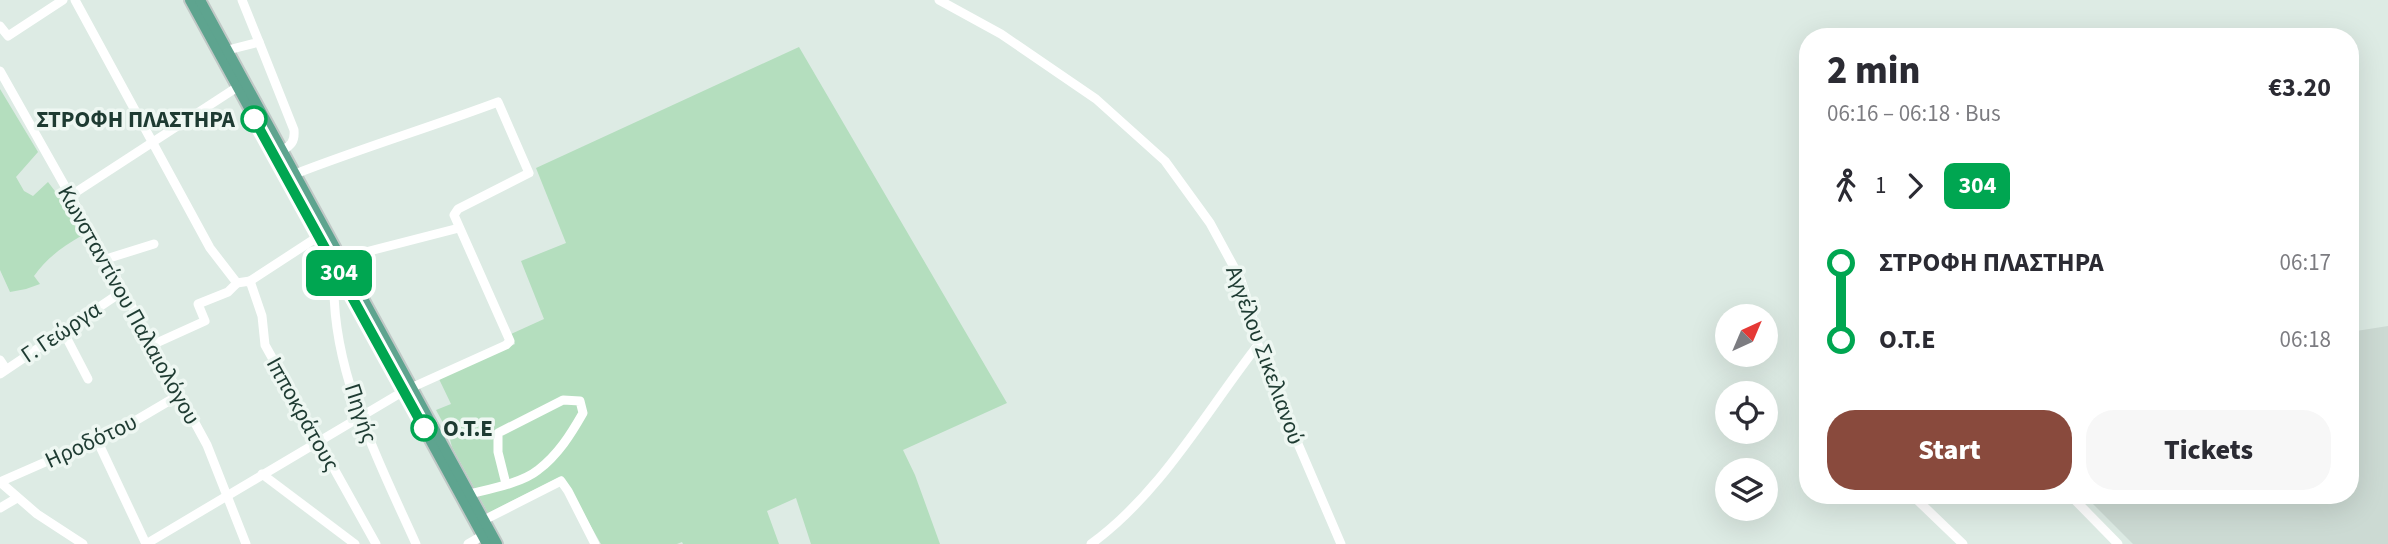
<!DOCTYPE html>
<meta charset="utf-8">
<style>
:root{--surface:#fff;--page:#f7f7f7;--text:#2b2b33;--muted:#7c7c81;--accent:#894a3d}
body{margin:0;font-family:"Source Sans 3",sans-serif;background:var(--page);color:var(--text);height:100vh;display:flex;flex-direction:column;font-size:26px;white-space:nowrap}
*{box-sizing:border-box;margin:0}
p{font-size:23px;color:var(--muted)}
.icon{flex:none;width:38px;height:38px;fill:none;stroke:currentColor;stroke-width:2;stroke-linecap:round;stroke-linejoin:round}
.map{position:relative;flex:1;overflow:hidden}
.panel{position:absolute;left:1799px;top:28px;width:560px;height:476px;display:flex;flex-direction:column;background:var(--surface);border-radius:28px;box-shadow:0 7px 28px #0002}
.panel>*{flex:none}
.badge{padding:0 14px;border-radius:10px;font-size:24px;line-height:46px}
.needle{width:46px;rotate:44deg}
.tools{position:absolute;left:1715px;top:304px;display:grid;gap:14px}
.tools a{display:grid;place-items:center;width:63px;height:63px;border-radius:50%;background:var(--surface);box-shadow:0 7px 28px #0002;font-size:35px}
.map>.badge{position:absolute;translate:-50% -50%;box-shadow:0 0 0 4px #fff}
.legs{display:flex;align-items:center;gap:10px;height:77px;padding:0 28px;font-size:23px}
.legs p{margin-inline-start:auto}
.headline{display:flex;align-items:center;justify-content:space-between;height:119px;padding:0 28px}
h1{font-size:38px;font-weight:800;line-height:52px}
.cta{display:flex;gap:14px;margin-top:auto;padding:14px 28px}
.cta a{flex:1;height:80px;border-radius:28px;background:var(--accent);color:#fff;font-size:28px;font-weight:800;line-height:80px;text-align:center}
.cta a+a{background:var(--page);color:var(--text)}
ul{padding:0 28px;list-style:none}
li{display:flex;align-items:center;gap:24px;height:77px;font-size:26px}
li i{display:grid;place-items:center;width:10px;height:100%;margin:0 9px;background:currentColor}
li i::after{content:'';width:18px;height:18px;margin:-9px;border:5px solid;border-radius:50%;background:var(--surface)}
li p{margin-inline-start:auto}
li:first-child i{background:linear-gradient(#0000 50%,currentColor 0)}
li:last-child i{background:linear-gradient(currentColor 50%,#0000 0)}
.map>svg:first-child{display:block}
.built{fill:#ccdad3}
.green{fill:#b4debe}
.lines{fill:none;stroke-linecap:round;stroke-linejoin:round}
.major-casing{stroke:#c0c8c6;stroke-width:14}
.minor{stroke:#fff;stroke-width:9}
.major{stroke:#5ea48f;stroke-width:10}
.line-1-casing{stroke:#fff;stroke-width:16}
.line-1{stroke:#00a651;stroke-width:10}
.stop-1-dot{fill:#fff;stroke:#00a651;stroke-width:3.5}
.labels{text-anchor:middle;dominant-baseline:central;stroke-width:7;stroke-linejoin:round;paint-order:stroke}
.stop-label{font-size:23px;font-weight:bold;fill:#1e3b32;stroke:#eef7f2;text-anchor:end}
.street-label{font-size:23px;fill:#1e3b32;stroke:#eef7f2}
</style>
<div class="map">
<svg width="2388" height="544" viewBox="0 0 2388 544">
<rect width="100%" height="100%" fill="#ddebe4"/>
<polygon class="built" points="2388,326 2388,544 2133,544 2084,495 2350,495 2350,332"/>
<g class="green">
<polygon points="799,47 1007,403 903,450 915,475 940,544 811,544 796,498 767,511 779,544 683,544 682,542 677,544 601,544 562,476 488,513 452,447 448,432 436,410 451,404 439,379 515,344 511,334 544,319 521,261 566,243 536,168"/>
<path d="M0,89L38,152L16,177L24,191L33,196L48,182L61,199L81,236C62,247 47,258 34,276L40,284L26,289L10,292L0,270Z"/>
</g>
<g class="lines">
<g class="major-casing">
<g id="major">
<polyline points="190,0 487,544"/>
<polyline points="200,0 497,544"/>
</g>
</g>
<g class="minor">
<polyline points="75,0 210,248 237,283 250,281 262,316 265,345 376,544"/>
<polyline points="939,0 1001,34 1096,99 1165,161 1210,223 1241,280 1252,315 1258,345 1268,374 1341,544"/>
<polyline points="0,26 8,36 63,0"/>
<path d="M259,42L294,130C295,142 291,145 282,151"/>
<polyline points="228,50 259,42 242,0"/>
<polyline points="0,71 106,259 207,445 246,544"/>
<polyline points="70,196 242,84"/>
<polyline points="342,258 459,228"/>
<polyline points="106,259 154,244"/>
<path d="M341,277L334,285C333,375 380,464 416,544"/>
<polyline points="250,281 319,236"/>
<polyline points="63,331 88,379"/>
<polyline points="152,345 205,321 198,304 228,292 237,283"/>
<polyline points="0,360 6,369"/>
<polyline points="0,374 123,291"/>
<polyline points="97,440 146,544"/>
<polyline points="262,474 355,544"/>
<polyline points="0,482 123,428 179,395"/>
<polyline points="0,482 37,514 83,544"/>
<path d="M470,494C490,489 522,483 538,470C558,455 571,434 583,413L580,401L563,400L498,433V452L506,484"/>
<polyline points="1912,495 1963,544"/>
<polyline points="2070,495 2118,544"/>
<polyline points="0,508 17,498"/>
<polyline points="484,520 561,481 568,491 595,544"/>
<path d="M146,544L404,391L506,345L510,341L454,215L458,209L529,173L498,102C431,127 362,148 295,174"/>
<polyline points="468,544 482,536"/>
<path d="M1091,544C1161,493 1205,413 1258,345"/>
</g>
<use href="#major" class="major"/>
</g>
<g class="lines">
<g class="line-1-casing">
<polyline id="line-1" points="254,119 424,428"/>
</g>
<use href="#line-1" class="line-1"/>
</g>
<g class="stop-1-dot">
<circle cx="254" cy="119" r="12"/>
<circle cx="424" cy="428" r="12"/>
</g>
<g class="labels">
<g class="stop-label">
<text x="235" y="119">ΣΤΡΟΦΗ ΠΛΑΣΤΗΡΑ</text>
<text x="443" y="428" text-anchor="start">Ο.Τ.Ε</text>
</g>
<g class="street-label">
<text transform="translate(129 305) rotate(61)">Κωνσταντίνου Παλαιολόγου</text>
<text transform="translate(61 332) rotate(-34)">Γ. Γεώργα</text>
<text transform="translate(1265 355) rotate(70)">Αγγέλου Σικελιανού</text>
<text transform="translate(361 413) rotate(72)">Πηγής</text>
<text transform="translate(303 414) rotate(61)">Ιπποκράτους</text>
<text transform="translate(91 441) rotate(-25)">Ηροδότου</text>
</g>
</g>
</svg>
<div class="tools">
<a><svg class="needle" viewBox="-14 -14 28 28"><path d="M0-13l5 13h-10z" fill="#e53935"/><path d="M0 13l5-13h-10z" fill="#7c7c81"/></svg></a>
<a><svg class="icon" aria-label="locate" viewBox="0 0 24 24"><circle cx="12" cy="12" r="6"/><path d="M12 2v4M12 18v4M2 12h4M18 12h4"/></svg></a>
<a><svg class="icon" aria-label="layers" viewBox="0 0 24 24"><path d="M12 4l9 5-9 5-9-5zM3 14l9 5 9-5"/></svg></a>
</div>
<b class="badge" style="left:339px;top:273px;background:#00a651;color:#fff">304</b>
<section class="panel">
<div class="headline"><div><h1>2 min</h1><p>06:16 – 06:18 · Bus</p></div><b>€3.20</b></div>
<div class="legs"><svg class="icon" aria-label="walk" viewBox="0 0 24 24"><circle cx="13" cy="4" r="2"/><path d="M13 8l-2 6 4 7M11 14l-3 7M7 12l3-4h3l4 4"/></svg>1<svg class="icon" aria-label="forward" viewBox="0 0 24 24"><path d="M9 5l7 7-7 7"/></svg><b class="badge" style="background:#00a651;color:#fff">304</b></div>
<ul>
<li><i style="color:#00a651"></i><b>ΣΤΡΟΦΗ ΠΛΑΣΤΗΡΑ</b><p>06:17</p></li>
<li><i style="color:#00a651"></i><b>Ο.Τ.Ε</b><p>06:18</p></li>
</ul>
<div class="cta"><a>Start</a><a>Tickets</a></div>
</section>
</div>
